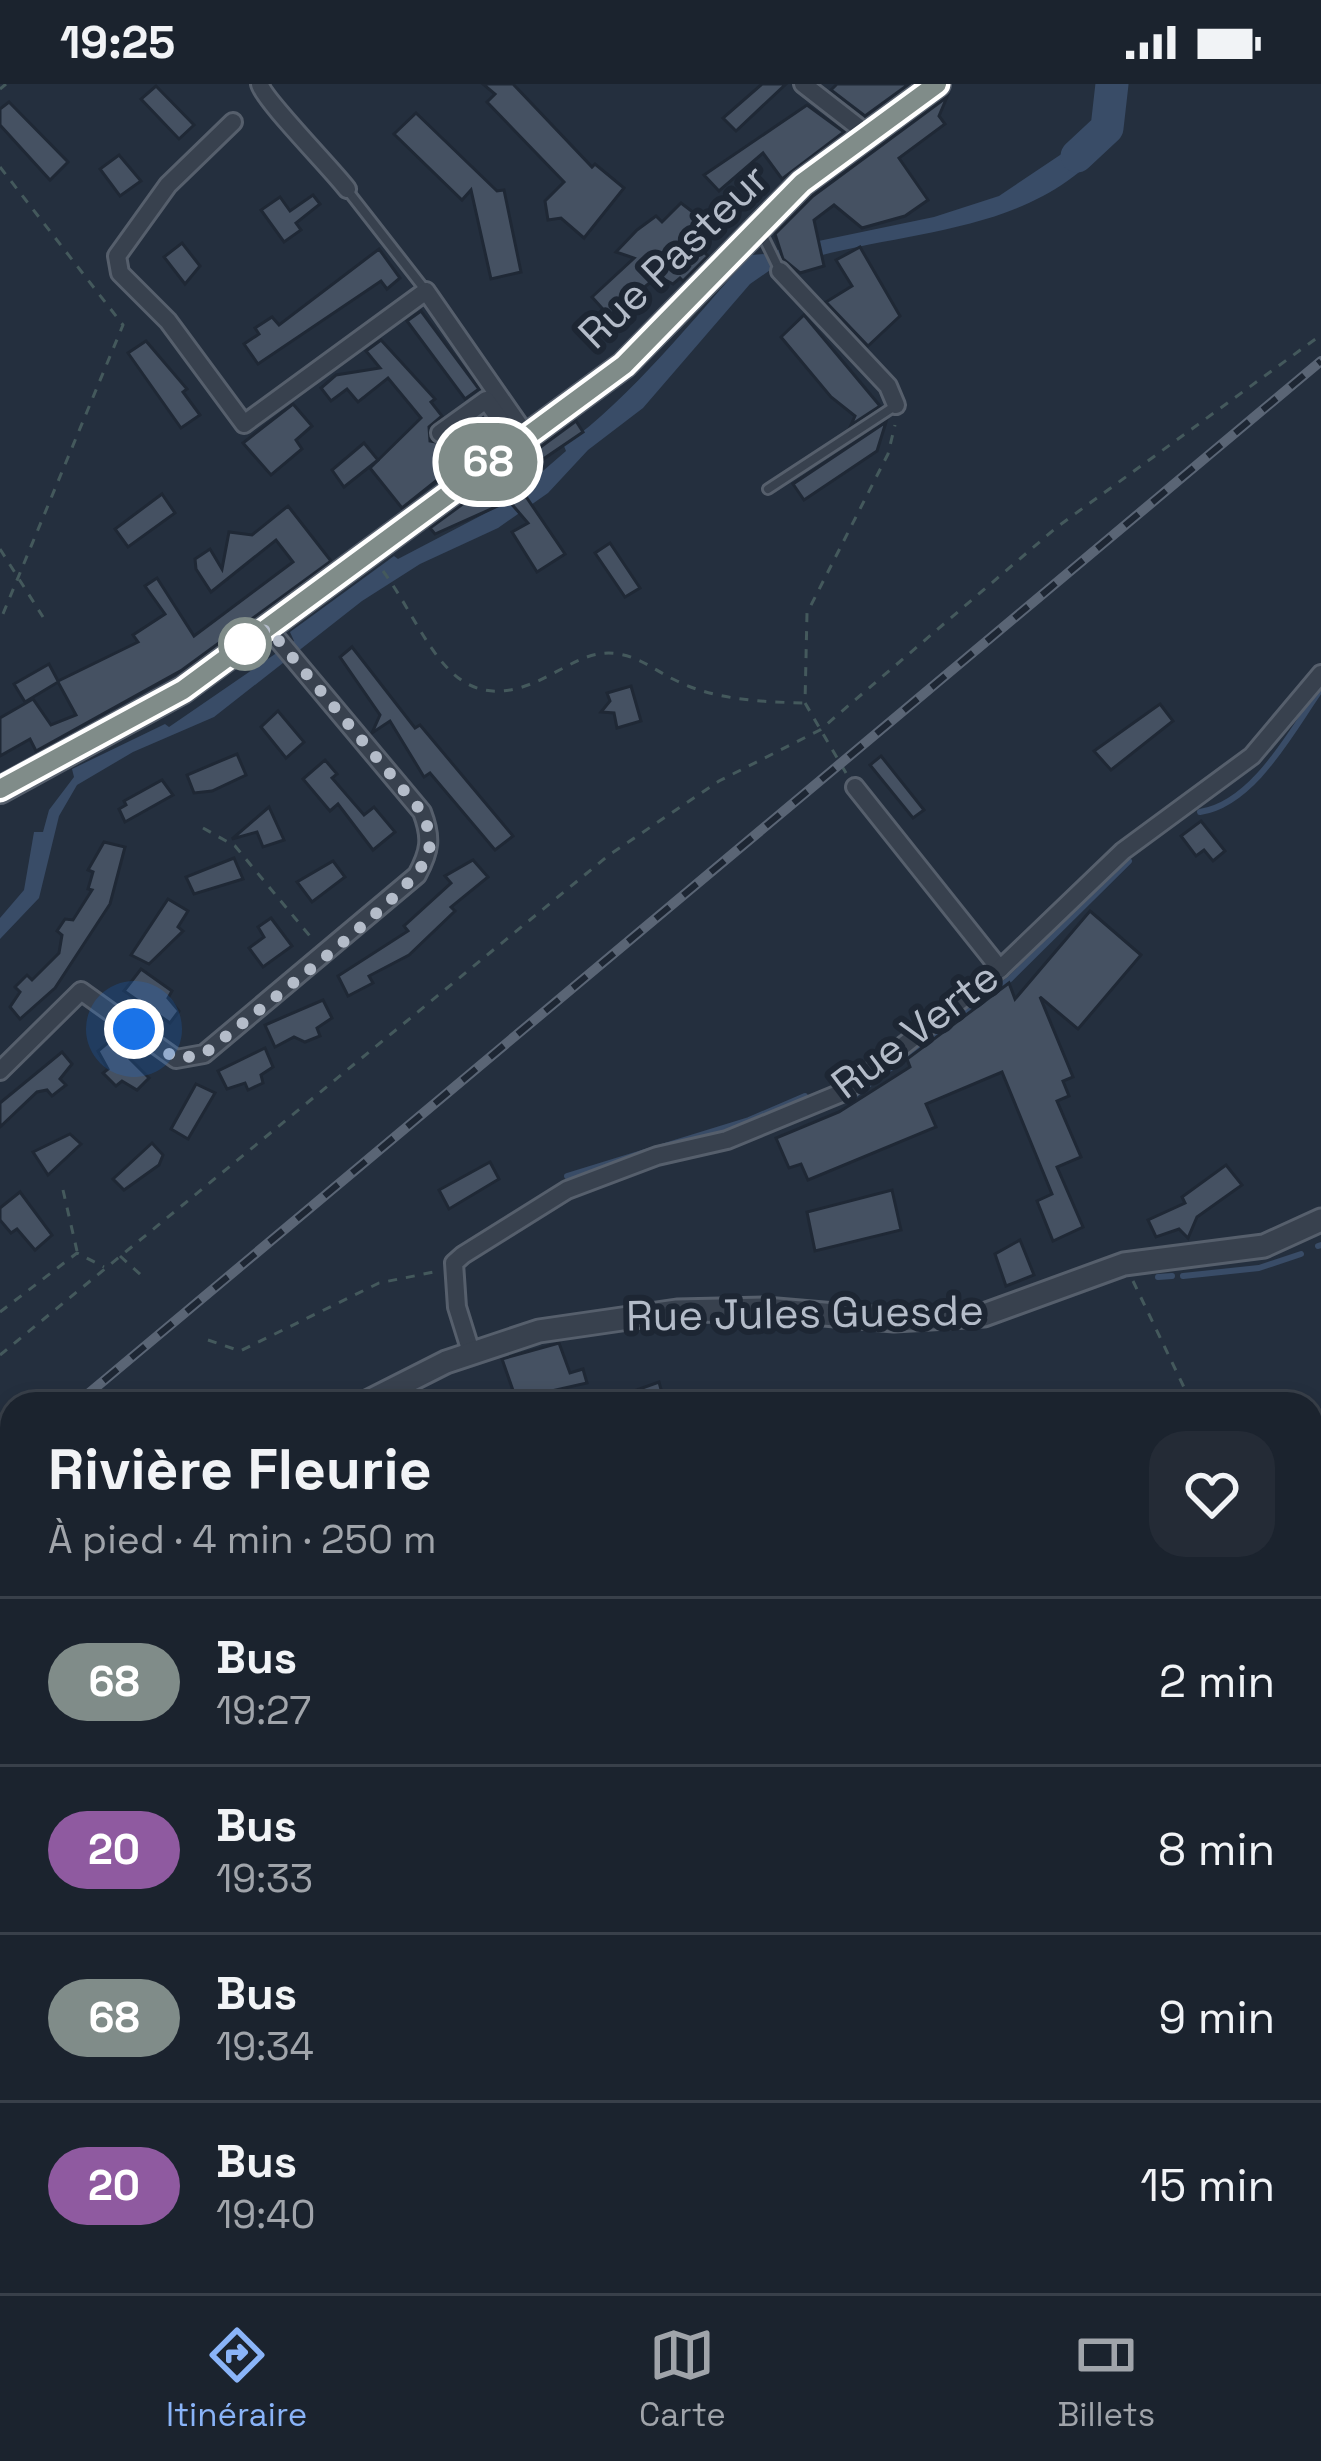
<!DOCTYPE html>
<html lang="fr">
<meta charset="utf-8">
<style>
:root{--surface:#1b232e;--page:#242b36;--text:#f1f3f6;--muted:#a0a4aa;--line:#39404a;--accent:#8ab4f8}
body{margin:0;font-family:"Space Grotesk",sans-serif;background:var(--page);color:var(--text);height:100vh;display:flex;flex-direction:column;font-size:45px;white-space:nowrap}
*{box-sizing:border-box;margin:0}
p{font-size:39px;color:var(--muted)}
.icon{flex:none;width:66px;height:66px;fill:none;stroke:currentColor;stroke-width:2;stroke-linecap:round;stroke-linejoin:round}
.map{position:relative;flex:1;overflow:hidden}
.side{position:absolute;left:0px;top:1308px;width:1323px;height:903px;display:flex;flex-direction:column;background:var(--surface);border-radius:36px 36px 0 0;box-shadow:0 6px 18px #0003,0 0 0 3px var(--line)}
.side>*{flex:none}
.badge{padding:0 24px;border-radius:39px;font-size:42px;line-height:78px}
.you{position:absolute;width:60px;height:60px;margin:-30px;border:9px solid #fff;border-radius:50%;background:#1a73e8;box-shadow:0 0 0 18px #1a73e833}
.map>.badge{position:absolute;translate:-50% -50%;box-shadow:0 0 0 6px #fff}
.round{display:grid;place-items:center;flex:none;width:126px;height:126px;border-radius:36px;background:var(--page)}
.head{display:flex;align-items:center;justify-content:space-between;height:204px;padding:0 48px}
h1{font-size:57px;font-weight:700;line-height:90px}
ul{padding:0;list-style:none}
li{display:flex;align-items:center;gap:36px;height:168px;padding:0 48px;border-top:3px solid var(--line)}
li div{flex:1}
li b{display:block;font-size:45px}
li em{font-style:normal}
li .badge{min-width:132px;font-weight:700;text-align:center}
.status{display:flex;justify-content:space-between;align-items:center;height:84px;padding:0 60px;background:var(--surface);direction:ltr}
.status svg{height:33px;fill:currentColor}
.dock{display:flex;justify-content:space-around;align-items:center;height:168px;border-top:3px solid var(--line);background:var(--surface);font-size:33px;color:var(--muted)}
.dock a{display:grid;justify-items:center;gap:6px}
.dock .active{color:var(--accent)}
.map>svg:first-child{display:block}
.green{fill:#263c3f}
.water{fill:#394c67}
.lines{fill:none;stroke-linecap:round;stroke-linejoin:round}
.stream{stroke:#394c67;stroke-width:6}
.river{stroke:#394c67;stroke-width:33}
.building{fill:#455162;stroke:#1f2835;stroke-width:3}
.service-casing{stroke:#565f6c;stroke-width:14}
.minor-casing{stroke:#565f6c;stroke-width:22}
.tertiary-casing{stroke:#565f6c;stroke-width:27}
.secondary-casing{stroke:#565f6c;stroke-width:30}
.path{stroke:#44595c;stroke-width:3;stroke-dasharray:9 9;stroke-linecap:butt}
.service{stroke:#38414e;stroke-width:8}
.minor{stroke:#38414e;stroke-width:16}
.tertiary{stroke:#38414e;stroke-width:21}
.secondary{stroke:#465061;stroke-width:24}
.rail-casing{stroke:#5a6575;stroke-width:10}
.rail{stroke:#1d2633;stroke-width:6;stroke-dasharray:18;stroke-linecap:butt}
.line-casing{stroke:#fff;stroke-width:27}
.line{stroke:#808c89;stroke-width:18}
.walk{stroke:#b4bcc9;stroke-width:12;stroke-dasharray:0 21.6}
.stop-dot{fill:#fff;stroke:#808c89;stroke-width:6}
.labels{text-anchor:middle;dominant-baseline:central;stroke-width:12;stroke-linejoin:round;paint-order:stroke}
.street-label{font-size:42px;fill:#b4bcc9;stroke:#1d2633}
</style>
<div class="status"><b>19:25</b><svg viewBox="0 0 49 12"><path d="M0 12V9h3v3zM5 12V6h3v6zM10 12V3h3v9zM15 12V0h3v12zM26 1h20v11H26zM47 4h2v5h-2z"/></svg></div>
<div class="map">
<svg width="1321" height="2209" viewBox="0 0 1321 2209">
<rect width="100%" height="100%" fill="#242f3e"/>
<polygon class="green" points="1311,1574 1321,1588 1321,2209 0,2209 0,1867 12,1861 12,2199 1311,2199"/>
<g class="water">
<path d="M1102,0H1111L1106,40L1113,54C1030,158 897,142 783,183L776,167L780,165L934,133L999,112L1081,57L1098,34Z"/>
<path d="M765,170L773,184L750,200L643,324L588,366L548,409L498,444L420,480L362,517L214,633L133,668L77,701L59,732L39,814L0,855V834L24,806L34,748H43L49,726L74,693L72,685L165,640L169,643L294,557L290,548L394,472L398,475L507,418L566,367L564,362C633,312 691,237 751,171Z"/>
</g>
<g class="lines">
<g class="stream">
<path d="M1200,728C1254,720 1292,646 1321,605"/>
<polyline points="853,1012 1010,895 1129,777"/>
<polyline points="567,1092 749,1036 805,1012"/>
<polyline points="1318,1162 1321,1161"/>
<polyline points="1183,1192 1259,1184 1301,1170"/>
<polyline points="1158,1193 1172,1192"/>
</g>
<polyline class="river" points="1077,72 1107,44 1112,0"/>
</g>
<g class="building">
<polygon points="483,0 513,0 592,83 595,80 624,104 584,154 561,134 548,136 545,117 564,98 487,18 495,10"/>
<polygon points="762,0 786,0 736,47 723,34"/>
<polygon points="837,0 909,0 865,32 831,6"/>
<polygon points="156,2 194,41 179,55 141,15"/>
<polygon points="947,13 939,32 945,40 899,74 928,116 905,132 862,144 834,121 814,136 824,182 800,189 783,175 775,150 813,112"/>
<polygon points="9,18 68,78 50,96 0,41 0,25"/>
<polygon points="807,21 844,48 782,95 763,69 719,107 704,91"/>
<polygon points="416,29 497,107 504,106 521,188 491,195 471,106 462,116 394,50"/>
<polygon points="119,71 141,97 120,112 100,85"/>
<polygon points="313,111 320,120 296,139 301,146 284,158 261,126 280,113 290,127"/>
<polygon points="681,119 715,145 698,162 708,172 683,197 680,194 673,200 658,192 609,232 592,213 634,174 616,168 637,146 656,132 662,138"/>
<polygon points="182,159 200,182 185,200 164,173"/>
<polygon points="860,163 900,232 868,262 826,218 852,202 836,176"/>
<polygon points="379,165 400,194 387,205 381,197 258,280 244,260 259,250 255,244 272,233 279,241"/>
<polygon points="421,227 479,305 465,315 407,237"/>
<polygon points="804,231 880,322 851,341 855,332 831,313 781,253"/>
<polygon points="381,256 435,315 431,318 442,332 429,343 430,357 446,360 485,336 495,350 402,424 370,384 421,334 388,294 358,318 347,305 331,317 321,304 336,291 380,284 366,267"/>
<polygon points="146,257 187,305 183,308 200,331 181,344 128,269"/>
<polygon points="293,320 312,342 296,356 302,365 271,391 243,359"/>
<polygon points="576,337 583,348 514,395 565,470 537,488 512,448 528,439 509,417 435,450 430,444"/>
<polygon points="886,338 877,367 804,416 793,400"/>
<polygon points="364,359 378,376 344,403 332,386"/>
<polygon points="162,410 175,429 128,463 115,445"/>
<polygon points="288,422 331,477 182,586 36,667 30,655 0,672 0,634 33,615 51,641 76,631 58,598 25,618 14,600 49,580 58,597 138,558 133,551 165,530 145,502 157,494 194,552 293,478 276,456 211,508 196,485 195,475 210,465 222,485 229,448 252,451"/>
<polygon points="610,459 640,504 625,513 595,469"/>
<polygon points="352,563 415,644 420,641 513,752 495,766 430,689 424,693 390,637 372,649 380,631 340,573"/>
<polygon points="631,602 641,637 617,644 614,629 601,628 610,617 607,609"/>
<polygon points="1160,620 1173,637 1111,686 1094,667"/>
<polygon points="278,627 304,658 286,674 261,643"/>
<polygon points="237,670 246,691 212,707 194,709 187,691"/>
<polygon points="881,672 924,726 913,734 870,681"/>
<polygon points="325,676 337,690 332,694 364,731 374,723 395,748 373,766 338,720 330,727 303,695"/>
<polygon points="162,696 173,711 125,738 119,725 126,721 124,717"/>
<polygon points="269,723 284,756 263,763 257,748 232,755"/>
<polygon points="1201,737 1225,767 1213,777 1204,766 1196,772 1181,752"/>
<polygon points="104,758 125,763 110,820 55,904 20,935 10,923 20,908 15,903 27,891 32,896 59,869 62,851 57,847 65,835 73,836 92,806 88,805 93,788 88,786"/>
<polygon points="234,774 243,795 194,810 186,793"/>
<polygon points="473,776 488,793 451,823 455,827 409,871 369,892 373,899 348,912 338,892 408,847 404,842 451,799 445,792"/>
<polygon points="333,777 345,793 312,818 297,798"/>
<polygon points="168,815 188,827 178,843 183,847 149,880 131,871"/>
<polygon points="1090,827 1141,871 1078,945 1040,913 1073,993 1063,997 1069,1012 1057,1017 1081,1073 1057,1083 1083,1143 1053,1157 1037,1117 1052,1110 1002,988 926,1020 936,1043 808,1096 801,1080 789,1084 776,1054 839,1028 910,983 907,975 1009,899 1015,915"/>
<polygon points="271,834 292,862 263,883 249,864 264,853 258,843"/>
<polygon points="141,885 172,907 168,914 179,927 170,939 124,907"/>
<polygon points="323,916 332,934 317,944 320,952 305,958 294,953 275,963 265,941"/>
<polygon points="111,956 149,994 137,1006 122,997 116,1002 103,989 108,985 98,967"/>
<polygon points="265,964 273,983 261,991 263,999 248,1006 245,999 227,1005 218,987"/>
<polygon points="62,968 72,980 60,995 66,1001 52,1012 47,1006 37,1008 0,1043 0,1019"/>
<polygon points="196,1000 215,1009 188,1055 171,1045"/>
<polygon points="70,1050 81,1060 48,1091 33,1068"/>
<polygon points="152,1059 163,1071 159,1081 124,1106 113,1095"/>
<polygon points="490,1078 499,1095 449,1125 439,1106"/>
<polygon points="1226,1081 1242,1101 1197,1133 1188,1154 1179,1145 1156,1153 1148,1136 1185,1119 1182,1113"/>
<polygon points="892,1106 901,1146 815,1167 807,1128"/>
<polygon points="20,1108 52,1151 35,1166 17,1145 11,1149 0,1136 0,1124"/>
<polygon points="1020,1156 1034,1191 1006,1202 995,1170"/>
<polygon points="559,1259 570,1289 583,1285 587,1299 516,1315 502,1275"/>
<polygon points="659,1298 665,1320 604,1320 603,1318"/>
</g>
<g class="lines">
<g class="service-casing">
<g id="service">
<polyline points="348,107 426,207"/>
<polyline points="762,150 779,185"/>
<polyline points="768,405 895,322"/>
<polyline points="0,1768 12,1765"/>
</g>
</g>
<g class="minor-casing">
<g id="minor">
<path d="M260,0C262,14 332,85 347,105"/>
<polyline points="803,0 857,42 865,56"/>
<polyline points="233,38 168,101 117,172 120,189 168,237 244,340 426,207 526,351"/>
<polyline points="780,187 888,302 896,321"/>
<polyline points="440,349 486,316 516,358"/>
<polyline points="855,703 1000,885"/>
<path d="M0,987L81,907L176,975L204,970L417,791C430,767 432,754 422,728L268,544"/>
<polyline points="471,1268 457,1223 454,1179 463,1171 567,1106 657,1072 727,1056 846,1007 1000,885 1123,767 1252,672 1321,590"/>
</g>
</g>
<g class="tertiary-casing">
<g id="tertiary">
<polyline points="363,1320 446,1278 539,1247 677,1227 765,1225 894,1236 984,1231 1124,1180 1264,1162 1321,1136"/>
<polyline points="0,1520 12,1513"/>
</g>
</g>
<g class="secondary-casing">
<polyline id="secondary" points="0,706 183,606 624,281 802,99 937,0"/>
</g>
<g class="path">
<polyline points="0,5 6,0"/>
<polyline points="0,83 123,241 0,537"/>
<polyline points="0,465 43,533"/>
<path d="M383,487C431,552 450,645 550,591C572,580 593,565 619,570C642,574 657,588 677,597C715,616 763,618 805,619"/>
<polyline points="846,689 805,619 807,529 888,370 895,341"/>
<polyline points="203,744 235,762 314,857"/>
<polyline points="63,1106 77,1167"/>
<polyline points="120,1172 141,1191"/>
<polyline points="1133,1197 1192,1320"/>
<polyline points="0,1228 77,1169 104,1183"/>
<polyline points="208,1256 240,1267 379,1199 439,1187"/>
<polyline points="0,1271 609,771 719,697 820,646 1057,443 1321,251"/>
<polyline points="1311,1707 1321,1720"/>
</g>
<use href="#service" class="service"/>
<use href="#minor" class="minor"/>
<use href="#tertiary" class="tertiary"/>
<use href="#secondary" class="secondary"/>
<g class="rail-casing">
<g id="rail">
<polyline points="76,1320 1321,277"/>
<polyline points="0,1385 12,1375"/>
</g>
</g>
<use href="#rail" class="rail"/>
</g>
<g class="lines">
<g class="line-casing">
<polyline id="line" points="0,705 183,606 624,281 802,99 937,0"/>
</g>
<use href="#line" class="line"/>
<path class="walk" d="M134,945L176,975L204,970C246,935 412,811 427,773C433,757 428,743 422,728L268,544L245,560"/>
</g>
<circle class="stop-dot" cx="245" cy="560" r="24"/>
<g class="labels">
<g class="street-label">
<text transform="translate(673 172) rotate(-44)">Rue Pasteur</text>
<text transform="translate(915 946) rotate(-37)">Rue Verte</text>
<text transform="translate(805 1229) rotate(-1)">Rue Jules Guesde</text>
</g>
</g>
</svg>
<div class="you" style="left:134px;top:945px"></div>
<b class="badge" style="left:488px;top:378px;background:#808c89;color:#fff">68</b>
<section class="side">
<div class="head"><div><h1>Rivière Fleurie</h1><p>À pied · 4 min · 250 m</p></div><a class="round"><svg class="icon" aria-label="heart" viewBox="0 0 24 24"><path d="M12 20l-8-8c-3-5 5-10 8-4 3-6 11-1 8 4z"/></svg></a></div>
<ul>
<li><span class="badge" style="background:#808c89;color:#fff">68</span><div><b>Bus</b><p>19:27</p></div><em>2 min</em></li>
<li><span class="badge" style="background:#8f5aa0;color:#fff">20</span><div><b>Bus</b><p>19:33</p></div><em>8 min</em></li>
<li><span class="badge" style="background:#808c89;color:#fff">68</span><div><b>Bus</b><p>19:34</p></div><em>9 min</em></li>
<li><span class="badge" style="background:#8f5aa0;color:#fff">20</span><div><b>Bus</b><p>19:40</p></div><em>15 min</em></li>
</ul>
</section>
</div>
<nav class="dock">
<a class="active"><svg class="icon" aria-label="directions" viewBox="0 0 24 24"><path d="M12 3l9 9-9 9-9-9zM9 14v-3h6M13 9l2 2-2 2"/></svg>Itinéraire</a>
<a><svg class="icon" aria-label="map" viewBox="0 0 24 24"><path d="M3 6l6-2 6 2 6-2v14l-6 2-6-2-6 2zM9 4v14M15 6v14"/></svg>Carte</a>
<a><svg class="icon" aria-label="tickets" viewBox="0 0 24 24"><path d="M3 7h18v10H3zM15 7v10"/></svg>Billets</a>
</nav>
